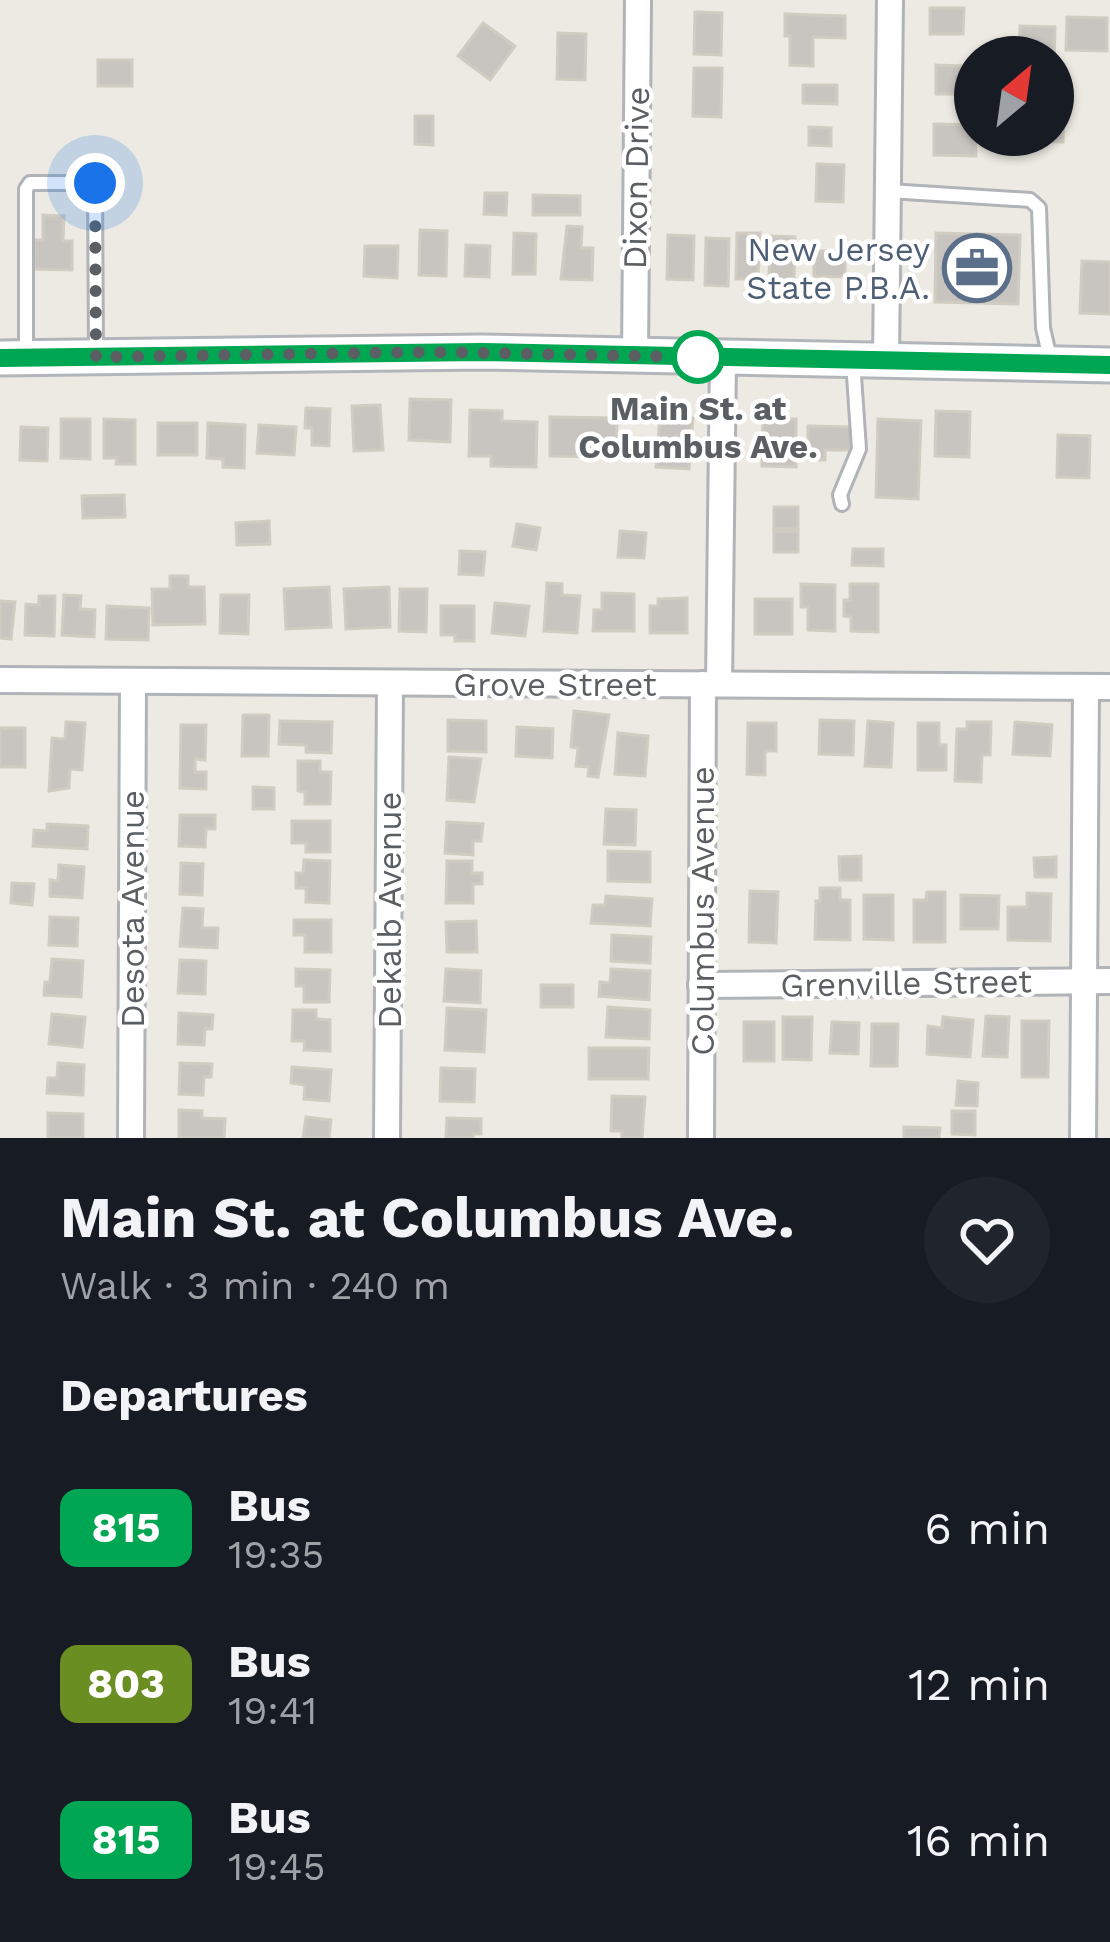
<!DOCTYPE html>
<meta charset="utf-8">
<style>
:root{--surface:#171b24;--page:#20242c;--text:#f1f3f6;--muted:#9ea1a6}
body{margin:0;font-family:"Work Sans",sans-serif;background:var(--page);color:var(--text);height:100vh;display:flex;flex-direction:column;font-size:45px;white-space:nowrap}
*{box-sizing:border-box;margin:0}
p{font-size:39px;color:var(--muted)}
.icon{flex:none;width:66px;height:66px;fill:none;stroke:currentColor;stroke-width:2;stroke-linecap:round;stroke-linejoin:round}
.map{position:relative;height:1138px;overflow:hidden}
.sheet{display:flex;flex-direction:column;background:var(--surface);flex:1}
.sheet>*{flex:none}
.badge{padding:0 24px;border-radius:18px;font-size:42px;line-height:78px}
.needle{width:78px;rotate:29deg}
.controls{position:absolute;left:954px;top:36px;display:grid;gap:24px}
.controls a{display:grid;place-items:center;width:120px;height:120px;border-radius:50%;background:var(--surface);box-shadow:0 3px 9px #0004;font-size:60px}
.you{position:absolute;width:60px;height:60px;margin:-30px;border:9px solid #fff;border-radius:50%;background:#1a73e8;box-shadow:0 0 0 18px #1a73e833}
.map>.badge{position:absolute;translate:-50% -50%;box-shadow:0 0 0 6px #fff}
h2{padding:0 60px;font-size:45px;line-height:108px}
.round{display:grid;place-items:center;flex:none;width:126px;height:126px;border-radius:63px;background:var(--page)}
.head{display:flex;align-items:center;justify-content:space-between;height:204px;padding:0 60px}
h1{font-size:57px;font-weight:700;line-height:90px}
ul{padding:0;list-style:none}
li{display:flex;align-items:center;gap:36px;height:156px;padding:0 60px}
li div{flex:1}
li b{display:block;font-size:45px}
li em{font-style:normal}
li .badge{min-width:132px;font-weight:700;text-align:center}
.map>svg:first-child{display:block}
.building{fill:#c8c5c0;stroke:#d1ccc1;stroke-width:3}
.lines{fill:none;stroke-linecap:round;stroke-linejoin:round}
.service-casing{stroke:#b0b3b7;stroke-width:18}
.minor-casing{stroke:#b0b3b7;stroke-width:30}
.secondary-casing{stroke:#b2b5ba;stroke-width:39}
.service{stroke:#fff;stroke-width:12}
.minor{stroke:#fff;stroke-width:24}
.secondary{stroke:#fff;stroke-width:33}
.line-casing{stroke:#fff;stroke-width:27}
.line{stroke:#00a651;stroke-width:18}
.walk{stroke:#5b5f63;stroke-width:12;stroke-dasharray:0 21.6}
.stop-dot{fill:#fff;stroke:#00a651;stroke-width:6}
.labels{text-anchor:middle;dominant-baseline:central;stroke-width:9;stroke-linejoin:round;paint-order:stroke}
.street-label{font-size:33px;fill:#5b5f63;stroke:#fff}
.service-label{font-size:33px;fill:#4e5e75;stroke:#fff;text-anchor:end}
.stop-label{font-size:33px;font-weight:bold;fill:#5b5f63;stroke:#fff}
</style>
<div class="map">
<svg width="1110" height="1138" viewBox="0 0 1110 1138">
<rect width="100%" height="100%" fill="#edeae3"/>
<g class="building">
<polygon points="930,8 964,8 963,34 930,34"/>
<polygon points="695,12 722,13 721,55 694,54"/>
<polygon points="785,14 845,16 845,38 813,37 813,66 790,65 790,36 785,36"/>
<polygon points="1067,17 1107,18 1107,51 1066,50"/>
<polygon points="483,23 515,46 490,80 458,56"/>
<polygon points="1020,26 1055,27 1054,64 1053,57 1019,57"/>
<polygon points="558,33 586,34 585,80 557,79"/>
<rect x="98" y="60" width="34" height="26"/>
<polygon points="936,65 962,66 961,94 936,94"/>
<polygon points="694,68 722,68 721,117 693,116"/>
<polygon points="803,85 837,85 837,104 803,103"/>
<polygon points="1053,112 1064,112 1063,142 1019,141 1019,135 1053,135"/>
<polygon points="415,116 433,116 433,145 415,144"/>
<polygon points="934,124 975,125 976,156 934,155"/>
<polygon points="809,127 831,128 831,146 809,145"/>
<polygon points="817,164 844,165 843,202 816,201"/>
<polygon points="485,193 507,193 506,215 484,214"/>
<polygon points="533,195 580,196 580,215 533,215"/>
<polygon points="43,215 64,216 63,241 72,241 72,270 34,269 35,240 43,240"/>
<polygon points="567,226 582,227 581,248 593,248 592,280 561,279"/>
<polygon points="420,230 447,231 446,276 419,275"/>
<polygon points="514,233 536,234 535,274 513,274"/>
<polygon points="737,233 760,233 758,279 736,279"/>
<polygon points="936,233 1020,235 1018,304 935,302"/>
<polygon points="668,235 694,236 693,280 667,279"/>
<polygon points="770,236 795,237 794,281 769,280"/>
<polygon points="706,238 729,239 728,286 705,285"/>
<polygon points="466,245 490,246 489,277 465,276"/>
<polygon points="365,246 398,246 397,278 364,276"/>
<polygon points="814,251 845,251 845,277 814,276"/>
<polygon points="1082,261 1110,262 1110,314 1080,313"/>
<polygon points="410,399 451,400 450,442 409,440"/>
<polygon points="380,405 383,450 354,451 352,406"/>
<polygon points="306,408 330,409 329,446 312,445 312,428 305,428"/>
<polygon points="470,410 502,411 502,421 537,422 536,467 491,466 491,456 469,456"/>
<polygon points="936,411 970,412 969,457 935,456"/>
<polygon points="660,416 693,418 689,469 656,467"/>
<polygon points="550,417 617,418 616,457 550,456"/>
<polygon points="61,419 90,419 90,459 61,458"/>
<polygon points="104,419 135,420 135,464 116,464 117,458 104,458"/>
<polygon points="763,419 796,419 796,467 762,466"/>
<polygon points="878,419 921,421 918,499 876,497"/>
<rect x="158" y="423" width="39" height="32"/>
<polygon points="208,423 245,425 244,468 223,467 223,459 207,458"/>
<polygon points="259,425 296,427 294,455 257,453"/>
<polygon points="808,426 852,427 851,450 825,450 825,460 808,460"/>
<polygon points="21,427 48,428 47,461 20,460"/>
<polygon points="1058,435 1090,436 1089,478 1057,477"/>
<polygon points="124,495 125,517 83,518 82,496"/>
<rect x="774" y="507" width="24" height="22"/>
<polygon points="269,521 270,544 237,545 236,523"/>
<polygon points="517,524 540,528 536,550 513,546"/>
<polygon points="620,531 646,533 644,558 618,557"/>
<rect x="774" y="531" width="24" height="21"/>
<polygon points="853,549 883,549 883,566 852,565"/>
<polygon points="460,551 485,552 483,575 459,574"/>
<polygon points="170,576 188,576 188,587 204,587 205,624 153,625 152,589 170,589"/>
<polygon points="547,583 562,584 562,595 580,596 577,633 544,631"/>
<polygon points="801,584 835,585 835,631 808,630 808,607 801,607"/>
<polygon points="850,584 878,584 878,632 851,631 851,617 844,616 844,600 850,600"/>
<polygon points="329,587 331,627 286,629 284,589"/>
<polygon points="389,587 390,627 346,629 344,589"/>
<polygon points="400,589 427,589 426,632 399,631"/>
<polygon points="602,593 634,594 634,631 593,631 594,610 602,610"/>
<polygon points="64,595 81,596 80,609 95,610 94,637 62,635"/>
<polygon points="221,595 249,595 248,634 220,633"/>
<polygon points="39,596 55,596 54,636 25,635 26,604 39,605"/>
<polygon points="687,598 687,633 650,633 650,606 658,606 658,599"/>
<rect x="755" y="599" width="37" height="35"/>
<polygon points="0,601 15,602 11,639 0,638"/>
<polygon points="495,603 529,606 525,636 492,633"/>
<polygon points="107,606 149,608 148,640 106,639"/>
<polygon points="441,606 474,606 474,641 455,641 455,635 441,635"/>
<polygon points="574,711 609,715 598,777 588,776 589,767 576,766 578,748 571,747"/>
<polygon points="243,715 269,715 268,756 242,756"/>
<polygon points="448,720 486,721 486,752 448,751"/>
<polygon points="820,720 854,721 853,755 819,754"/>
<polygon points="280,721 332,722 331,753 306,752 306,745 279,744"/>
<polygon points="868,721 893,723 891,767 865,766"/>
<polygon points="66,722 85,723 82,770 70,769 69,788 49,791 52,738 65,739"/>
<polygon points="967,722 991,722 990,755 982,755 981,782 955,781 957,729 967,729"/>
<polygon points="1015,722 1052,725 1050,756 1013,754"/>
<polygon points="748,723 776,723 776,751 765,751 765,775 747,774"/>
<polygon points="918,723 939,723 939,745 946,745 946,770 918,770"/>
<polygon points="181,725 206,725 205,760 195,759 195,772 206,772 206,789 180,788"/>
<polygon points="517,727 553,729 552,758 516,756"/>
<rect x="0" y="728" width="25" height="39"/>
<polygon points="618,733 648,736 645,776 615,774"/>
<polygon points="449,757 481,759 474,802 447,800"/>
<polygon points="298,761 320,761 320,772 331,772 330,804 305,804 305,792 298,791"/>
<polygon points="253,787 274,788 274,809 253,809"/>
<polygon points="606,809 636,810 635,845 604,844"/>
<polygon points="180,815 215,815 215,829 206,829 205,847 179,846"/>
<polygon points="292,821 330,821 330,852 306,852 306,843 292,843"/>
<polygon points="447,822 483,824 481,841 473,841 473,855 445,853"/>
<polygon points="47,824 88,826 87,849 33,846 34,830 47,831"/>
<polygon points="608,851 650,852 650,882 608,881"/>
<polygon points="861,856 861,880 840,880 839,857"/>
<polygon points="1056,857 1056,877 1035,877 1034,858"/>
<polygon points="304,860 330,861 329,903 306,902 306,888 296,888 296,873 303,873"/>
<polygon points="447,861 472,861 472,873 482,873 482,884 473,884 473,903 446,903"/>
<polygon points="181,863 203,864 202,895 180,894"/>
<polygon points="59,865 84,867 82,898 50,896 50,880 58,881"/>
<polygon points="12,883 34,884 32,905 11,903"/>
<polygon points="820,888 840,888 840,900 850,900 850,940 815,939 816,901 820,901"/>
<polygon points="750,891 778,892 776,943 749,942"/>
<polygon points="927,892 945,892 945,942 914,942 914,900 926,900"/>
<polygon points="1027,893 1051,894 1050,941 1008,940 1008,907 1027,907"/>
<polygon points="864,895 893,895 893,940 864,939"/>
<polygon points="961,895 999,896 998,929 961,929"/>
<polygon points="606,896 652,899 650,926 591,923 593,905 605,905"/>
<polygon points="183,908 203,909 202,928 218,928 217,948 180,946"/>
<polygon points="50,917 78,918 77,946 49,945"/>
<polygon points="294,920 331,920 331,952 305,952 305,935 294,935"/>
<polygon points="476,921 477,952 447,952 446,922"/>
<polygon points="612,935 651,937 650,963 611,961"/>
<polygon points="52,959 83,961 81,997 44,995 45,982 50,982"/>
<polygon points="180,960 206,961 205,994 178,993"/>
<polygon points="296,969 330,970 329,1002 304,1002 304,986 296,986"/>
<polygon points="446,969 481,971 480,1003 444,1001"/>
<polygon points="611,969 650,971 649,1000 599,996 600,982 610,983"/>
<rect x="541" y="985" width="32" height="22"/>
<polygon points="608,1007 650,1010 649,1039 606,1037"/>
<polygon points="447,1008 486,1010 484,1052 445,1050"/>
<polygon points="293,1010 316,1010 316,1019 330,1020 330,1051 304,1050 305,1041 292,1041"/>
<polygon points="179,1013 213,1015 212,1029 205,1029 204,1045 178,1044"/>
<polygon points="52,1014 85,1017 82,1047 49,1044"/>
<polygon points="986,1016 1009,1017 1007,1057 983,1056"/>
<polygon points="783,1017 812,1017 811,1060 783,1059"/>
<polygon points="943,1017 973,1020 970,1057 927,1054 928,1026 942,1028"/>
<polygon points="1022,1021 1049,1021 1048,1077 1022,1077"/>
<rect x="744" y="1022" width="30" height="39"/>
<polygon points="832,1022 859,1023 858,1054 830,1053"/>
<polygon points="872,1024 898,1024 897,1066 871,1066"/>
<polygon points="589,1048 649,1048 648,1079 589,1079"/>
<polygon points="58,1063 84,1065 83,1095 47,1093 48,1078 57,1078"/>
<polygon points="180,1063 212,1064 211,1077 204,1077 203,1095 179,1094"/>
<polygon points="292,1067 331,1070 329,1101 304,1099 305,1085 291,1083"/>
<polygon points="441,1068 475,1069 474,1102 440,1101"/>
<polygon points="958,1081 978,1083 977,1106 956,1105"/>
<polygon points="612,1096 645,1097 642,1138 622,1138 622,1131 611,1131"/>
<polygon points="179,1110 202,1111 202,1118 225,1119 224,1138 179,1138"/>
<polygon points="952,1111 975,1111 975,1135 952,1134"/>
<polygon points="48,1113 83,1114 83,1138 48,1138"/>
<polygon points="306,1117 331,1120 329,1138 303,1138"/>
<polygon points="447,1118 481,1119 481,1134 473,1134 473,1138 446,1138"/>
<polygon points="904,1127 940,1128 939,1138 904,1138"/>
</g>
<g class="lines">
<g class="service-casing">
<g id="service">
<polyline points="889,191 1030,200 1039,208 1043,328 1051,363"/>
<polyline points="26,357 26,189 30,183 95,183 96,355"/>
<polyline points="842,504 840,495 859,449 853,361"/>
</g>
</g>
<g class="minor-casing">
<g id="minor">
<polyline points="635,356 638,0"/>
<polyline points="886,361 890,0"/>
<polyline points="0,680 1110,687"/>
<polyline points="719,684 723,357"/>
<polyline points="701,985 1110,981"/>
<polyline points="131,1138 133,681"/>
<polyline points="387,1138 390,683"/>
<polyline points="701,1138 703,684"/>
<polyline points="1083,1138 1086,687"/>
</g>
</g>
<g class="secondary-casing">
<polyline id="secondary" points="0,358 482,352 1110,365"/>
</g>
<use href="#service" class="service"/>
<use href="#minor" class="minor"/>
<use href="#secondary" class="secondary"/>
</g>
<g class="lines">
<g class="line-casing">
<polyline id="line" points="0,358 482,352 1110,365"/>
</g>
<use href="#line" class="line"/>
<polyline class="walk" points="95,183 96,357 432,352 698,357"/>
</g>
<defs>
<g id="office-ring" transform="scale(3.45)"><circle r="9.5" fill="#fff" stroke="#5c6f8a" stroke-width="1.5"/><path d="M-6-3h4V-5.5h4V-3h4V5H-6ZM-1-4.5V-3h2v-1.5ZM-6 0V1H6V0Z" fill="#5c6f8a"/></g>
</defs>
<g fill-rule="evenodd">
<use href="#office-ring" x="977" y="268"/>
</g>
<circle class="stop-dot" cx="698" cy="357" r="24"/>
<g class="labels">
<g class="street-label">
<text transform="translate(636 178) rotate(-89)">Dixon Drive</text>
<text x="555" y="684">Grove Street</text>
<text transform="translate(132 909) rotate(-90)">Desota Avenue</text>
<text transform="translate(389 910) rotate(-90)">Dekalb Avenue</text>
<text transform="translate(702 911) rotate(-90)">Columbus Avenue</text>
<text transform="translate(906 983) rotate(-1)">Grenville Street</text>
</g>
<g class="service-label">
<text x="930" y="249">New Jersey<tspan x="930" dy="38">State P.B.A.</tspan></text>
</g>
<g class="stop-label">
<text x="698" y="408">Main St. at<tspan x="698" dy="38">Columbus Ave.</tspan></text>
</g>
</g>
</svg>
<div class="controls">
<a><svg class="needle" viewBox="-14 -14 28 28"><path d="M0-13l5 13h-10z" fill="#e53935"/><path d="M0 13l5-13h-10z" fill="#9ea1a6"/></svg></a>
</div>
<div class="you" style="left:95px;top:183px"></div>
</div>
<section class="sheet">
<div class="head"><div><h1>Main St. at Columbus Ave.</h1><p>Walk · 3 min · 240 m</p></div><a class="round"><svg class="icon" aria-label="heart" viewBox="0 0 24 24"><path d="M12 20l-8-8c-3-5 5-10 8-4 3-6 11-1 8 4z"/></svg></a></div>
<h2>Departures</h2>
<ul>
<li><span class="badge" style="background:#00a651;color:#fff">815</span><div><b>Bus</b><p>19:35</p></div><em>6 min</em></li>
<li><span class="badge" style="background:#6b8e23;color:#fff">803</span><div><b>Bus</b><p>19:41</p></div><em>12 min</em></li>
<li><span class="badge" style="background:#00a651;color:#fff">815</span><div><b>Bus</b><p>19:45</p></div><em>16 min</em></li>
</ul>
</section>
